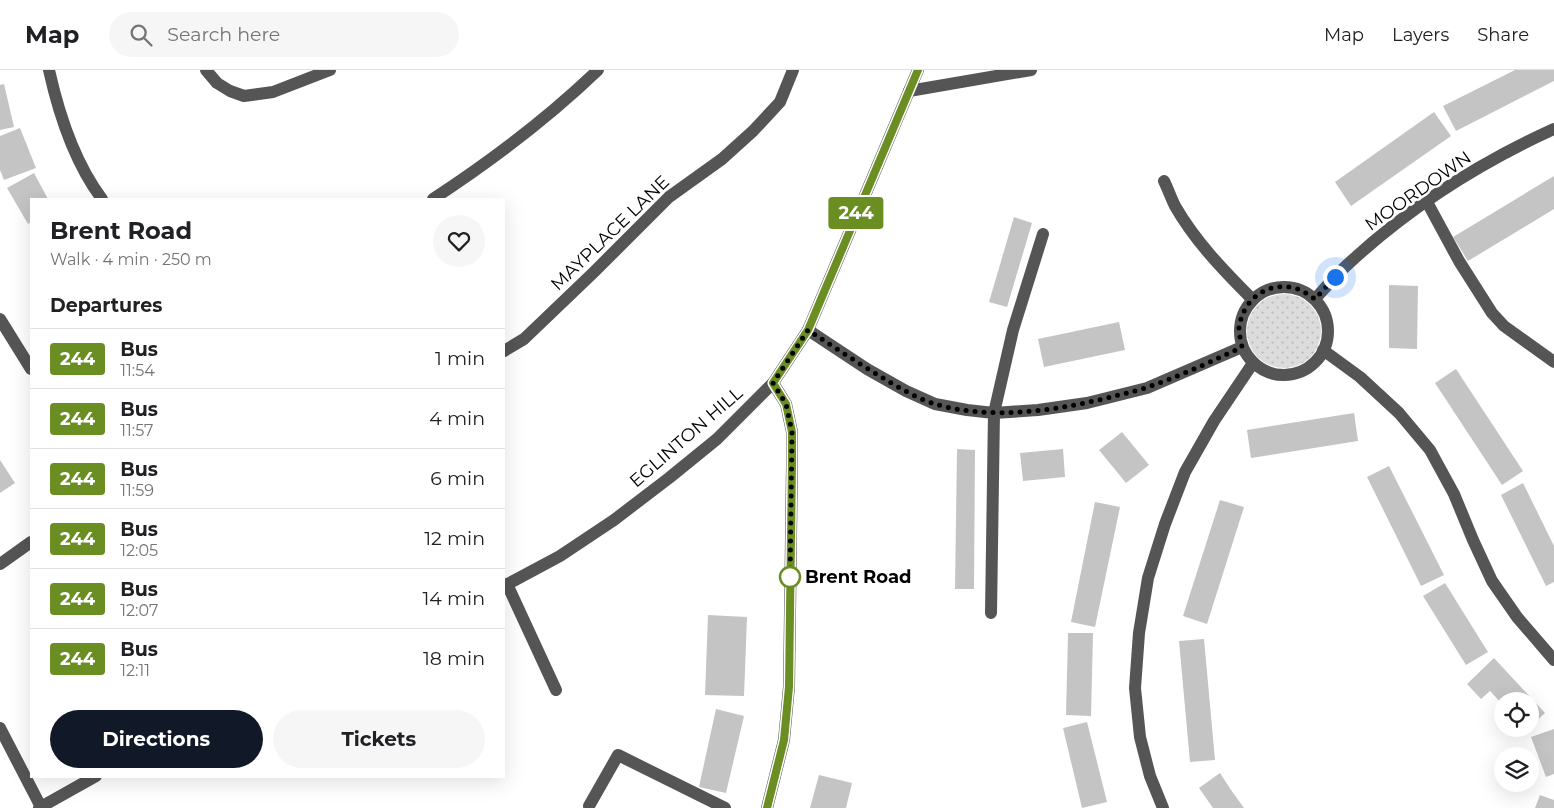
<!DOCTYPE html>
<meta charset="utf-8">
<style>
:root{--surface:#fff;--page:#f6f6f6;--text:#202124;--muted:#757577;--line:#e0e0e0;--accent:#111827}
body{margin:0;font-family:Montserrat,sans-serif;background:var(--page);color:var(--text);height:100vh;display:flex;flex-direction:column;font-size:19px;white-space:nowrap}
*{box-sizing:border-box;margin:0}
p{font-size:16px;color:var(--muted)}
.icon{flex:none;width:28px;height:28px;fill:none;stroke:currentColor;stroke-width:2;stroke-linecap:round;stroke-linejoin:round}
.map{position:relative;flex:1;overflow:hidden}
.drawer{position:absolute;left:30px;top:128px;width:475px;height:580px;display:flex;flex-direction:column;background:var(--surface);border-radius:0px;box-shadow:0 5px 20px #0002}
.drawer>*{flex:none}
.badge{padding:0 10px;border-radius:4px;font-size:18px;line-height:32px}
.buttons{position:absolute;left:1494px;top:622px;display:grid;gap:10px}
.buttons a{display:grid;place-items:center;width:45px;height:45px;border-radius:50%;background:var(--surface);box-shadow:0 5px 20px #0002;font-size:25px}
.you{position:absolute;width:25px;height:25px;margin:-12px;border:4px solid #fff;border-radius:50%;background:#1a73e8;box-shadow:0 0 0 8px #1a73e833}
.map>.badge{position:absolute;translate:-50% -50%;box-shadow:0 0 0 2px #fff}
h2{padding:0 20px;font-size:19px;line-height:45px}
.round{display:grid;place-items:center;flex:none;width:52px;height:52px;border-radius:26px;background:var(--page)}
.head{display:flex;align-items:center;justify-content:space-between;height:85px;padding:0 20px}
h1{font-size:24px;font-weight:700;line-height:38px}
.action{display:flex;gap:10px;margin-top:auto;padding:10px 20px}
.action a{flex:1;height:58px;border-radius:30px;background:var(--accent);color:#fff;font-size:20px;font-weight:700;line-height:58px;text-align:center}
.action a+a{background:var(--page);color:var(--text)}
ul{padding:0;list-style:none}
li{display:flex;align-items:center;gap:15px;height:60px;padding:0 20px;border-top:1px solid var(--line)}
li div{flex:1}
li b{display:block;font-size:19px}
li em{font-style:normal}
li .badge{min-width:55px;font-weight:700;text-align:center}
header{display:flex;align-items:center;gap:30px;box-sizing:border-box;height:70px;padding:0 25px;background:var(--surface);border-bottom:1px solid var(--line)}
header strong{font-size:24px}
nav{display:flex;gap:28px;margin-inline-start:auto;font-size:18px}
.search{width:350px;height:45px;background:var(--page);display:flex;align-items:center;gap:12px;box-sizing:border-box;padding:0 18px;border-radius:28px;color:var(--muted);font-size:19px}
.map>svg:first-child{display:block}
.grass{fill:url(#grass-dots)}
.building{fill:#c4c4c4}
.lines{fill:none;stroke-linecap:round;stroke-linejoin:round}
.minor{stroke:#555;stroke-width:12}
.line-casing{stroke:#fff;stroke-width:11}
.line{stroke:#6b8e23;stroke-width:8}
.walk{stroke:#000;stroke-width:5;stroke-dasharray:0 9}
.stop-dot{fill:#fff;stroke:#6b8e23;stroke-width:2.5}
.labels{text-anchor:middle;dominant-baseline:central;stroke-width:5;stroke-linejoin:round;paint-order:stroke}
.street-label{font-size:18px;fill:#000;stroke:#fff}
.stop-label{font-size:18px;font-weight:bold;fill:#000;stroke:#fff;text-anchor:start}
</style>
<header>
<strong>Map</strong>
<div class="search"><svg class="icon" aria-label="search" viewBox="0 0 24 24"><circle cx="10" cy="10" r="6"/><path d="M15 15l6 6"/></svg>Search here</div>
<nav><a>Map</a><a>Layers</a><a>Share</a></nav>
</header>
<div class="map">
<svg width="1554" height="738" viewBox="0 0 1554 738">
<defs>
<pattern id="grass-dots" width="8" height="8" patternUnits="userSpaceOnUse" patternTransform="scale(1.25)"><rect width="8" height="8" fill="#dcdcdc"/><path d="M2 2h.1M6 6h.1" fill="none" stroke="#bbb" stroke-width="1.8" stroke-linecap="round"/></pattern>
</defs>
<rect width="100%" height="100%" fill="#fff"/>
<circle class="grass" cx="1284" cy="261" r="37"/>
<g class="building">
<polygon points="1515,0 1554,0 1554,11 1456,61 1443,36"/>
<polygon points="4,14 14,57 0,60 0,15"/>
<polygon points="1434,42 1451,66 1351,136 1335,112"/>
<polygon points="20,58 36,98 4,110 0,100 0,66"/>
<polygon points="34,103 48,129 31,129 31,152 28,154 7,118"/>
<polygon points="1554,106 1554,139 1468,191 1453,167"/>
<polygon points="1014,147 1032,153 1007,237 989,232"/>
<polygon points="1389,215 1418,216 1417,279 1389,278"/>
<polygon points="1119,252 1125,280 1044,297 1038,269"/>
<polygon points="1456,299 1523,401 1502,415 1435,313"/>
<polygon points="1354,343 1358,371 1251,388 1247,360"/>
<polygon points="1122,362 1149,395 1126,413 1099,380"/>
<polygon points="957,379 975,380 974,519 955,519"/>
<polygon points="1063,379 1065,407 1023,411 1020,383"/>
<polygon points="0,390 15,413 0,423"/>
<polygon points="1389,396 1444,505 1421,516 1367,407"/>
<polygon points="1523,413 1554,476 1554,512 1546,516 1501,425"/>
<polygon points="1220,430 1244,437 1207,554 1183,546"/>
<polygon points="1095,432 1120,437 1095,557 1071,552"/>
<polygon points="1445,513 1488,582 1466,595 1423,526"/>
<polygon points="708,545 747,547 744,626 705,625"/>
<polygon points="1068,563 1093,563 1091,646 1066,645"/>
<polygon points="1204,569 1215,690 1190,692 1179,571"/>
<polygon points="1494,588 1545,643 1533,654 1532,652 1530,654 1530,631 1502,631 1502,634 1490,621 1481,629 1467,614"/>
<polygon points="716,639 744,646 726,723 699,717"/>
<polygon points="1087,652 1107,732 1082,738 1063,658"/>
<polygon points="1554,659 1554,704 1546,707 1531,667"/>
<polygon points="1220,703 1231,720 1244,738 1213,738 1199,718"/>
<polygon points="819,705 852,713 846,738 810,738"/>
<polygon points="1540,725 1554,730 1554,738 1535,738"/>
</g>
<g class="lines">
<g class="minor">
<path d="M49,0C59,45 74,92 102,129"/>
<polyline points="206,0 217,13 230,21 244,26 273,22 330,0"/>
<polyline points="909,21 1031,0"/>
<path d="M1164,111C1168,119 1171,128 1175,136C1195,171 1224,201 1252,229"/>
<path d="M433,129C491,91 548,48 598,0"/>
<polyline points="1427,132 1459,191 1492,243 1504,256 1554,292"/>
<circle cx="1284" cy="261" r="44"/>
<path d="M1315,229C1325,218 1335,206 1346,196C1406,140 1479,93 1554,59"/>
<polyline points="0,249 31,299"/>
<polyline points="808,260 867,299 906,321 935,334 967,340 994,343 1038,340 1087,333 1147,318 1242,277"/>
<polyline points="1323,280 1360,307 1399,343 1430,380 1454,424 1473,470 1492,511 1517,547 1554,590"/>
<polyline points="504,281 524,269 594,202 669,127 722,89 753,61 780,32 793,0"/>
<polyline points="0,494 31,472"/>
<polyline points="507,514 556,620"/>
<polyline points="504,516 560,486 614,450 669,408 717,369 773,313 808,260 918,0"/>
<polyline points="991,543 994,343 1013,260 1043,164"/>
<polyline points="0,658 41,737"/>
<polyline points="589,736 618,685 725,738"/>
<polyline points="39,738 96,706"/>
<polyline points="767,738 784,670 789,617 792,393 792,362 786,334 773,313"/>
<polyline points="1163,738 1150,706 1140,667 1135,618 1139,563 1148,508 1165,454 1185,402 1214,351 1253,293"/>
</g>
</g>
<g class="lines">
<g class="line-casing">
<polyline id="line" points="767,738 784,670 789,617 792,394 792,362 786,334 773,313 808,260 918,0"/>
</g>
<use href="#line" class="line"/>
<path class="walk" d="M790,507L792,362L786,334L773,313L808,260C834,277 861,295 888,311C903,320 919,329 935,334C991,351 1060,340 1115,326C1126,323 1137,321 1148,317C1180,306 1211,292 1242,277C1241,271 1239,264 1239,258C1243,228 1269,210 1298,219C1304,221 1310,226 1315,229L1335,207"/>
</g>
<circle class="stop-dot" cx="790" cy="507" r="10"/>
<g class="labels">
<g class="street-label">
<text transform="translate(1418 121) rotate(-35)">MOORDOWN</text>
<text transform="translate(610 163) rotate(-44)">MAYPLACE LANE</text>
<text transform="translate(686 367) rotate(-41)">EGLINTON HILL</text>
</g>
<g class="stop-label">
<text x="805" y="507">Brent Road</text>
</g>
</g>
</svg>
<div class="buttons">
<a><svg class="icon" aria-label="locate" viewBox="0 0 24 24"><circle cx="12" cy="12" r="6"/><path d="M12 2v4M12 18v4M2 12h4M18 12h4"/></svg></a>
<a><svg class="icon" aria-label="layers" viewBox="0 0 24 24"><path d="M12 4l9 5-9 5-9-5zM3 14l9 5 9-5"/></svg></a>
</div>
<div class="you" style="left:1335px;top:207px"></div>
<b class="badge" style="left:856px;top:143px;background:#6b8e23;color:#fff">244</b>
<section class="drawer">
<div class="head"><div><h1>Brent Road</h1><p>Walk · 4 min · 250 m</p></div><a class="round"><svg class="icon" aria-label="heart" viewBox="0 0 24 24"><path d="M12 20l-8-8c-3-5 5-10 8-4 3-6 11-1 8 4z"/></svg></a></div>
<h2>Departures</h2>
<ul>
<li><span class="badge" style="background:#6b8e23;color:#fff">244</span><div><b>Bus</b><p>11:54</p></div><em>1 min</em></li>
<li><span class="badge" style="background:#6b8e23;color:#fff">244</span><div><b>Bus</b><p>11:57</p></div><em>4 min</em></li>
<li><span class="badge" style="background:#6b8e23;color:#fff">244</span><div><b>Bus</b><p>11:59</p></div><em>6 min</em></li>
<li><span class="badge" style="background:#6b8e23;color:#fff">244</span><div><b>Bus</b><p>12:05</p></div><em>12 min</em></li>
<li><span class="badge" style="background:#6b8e23;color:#fff">244</span><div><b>Bus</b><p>12:07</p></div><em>14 min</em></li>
<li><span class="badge" style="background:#6b8e23;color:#fff">244</span><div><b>Bus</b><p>12:11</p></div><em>18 min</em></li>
</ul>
<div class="action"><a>Directions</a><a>Tickets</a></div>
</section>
</div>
